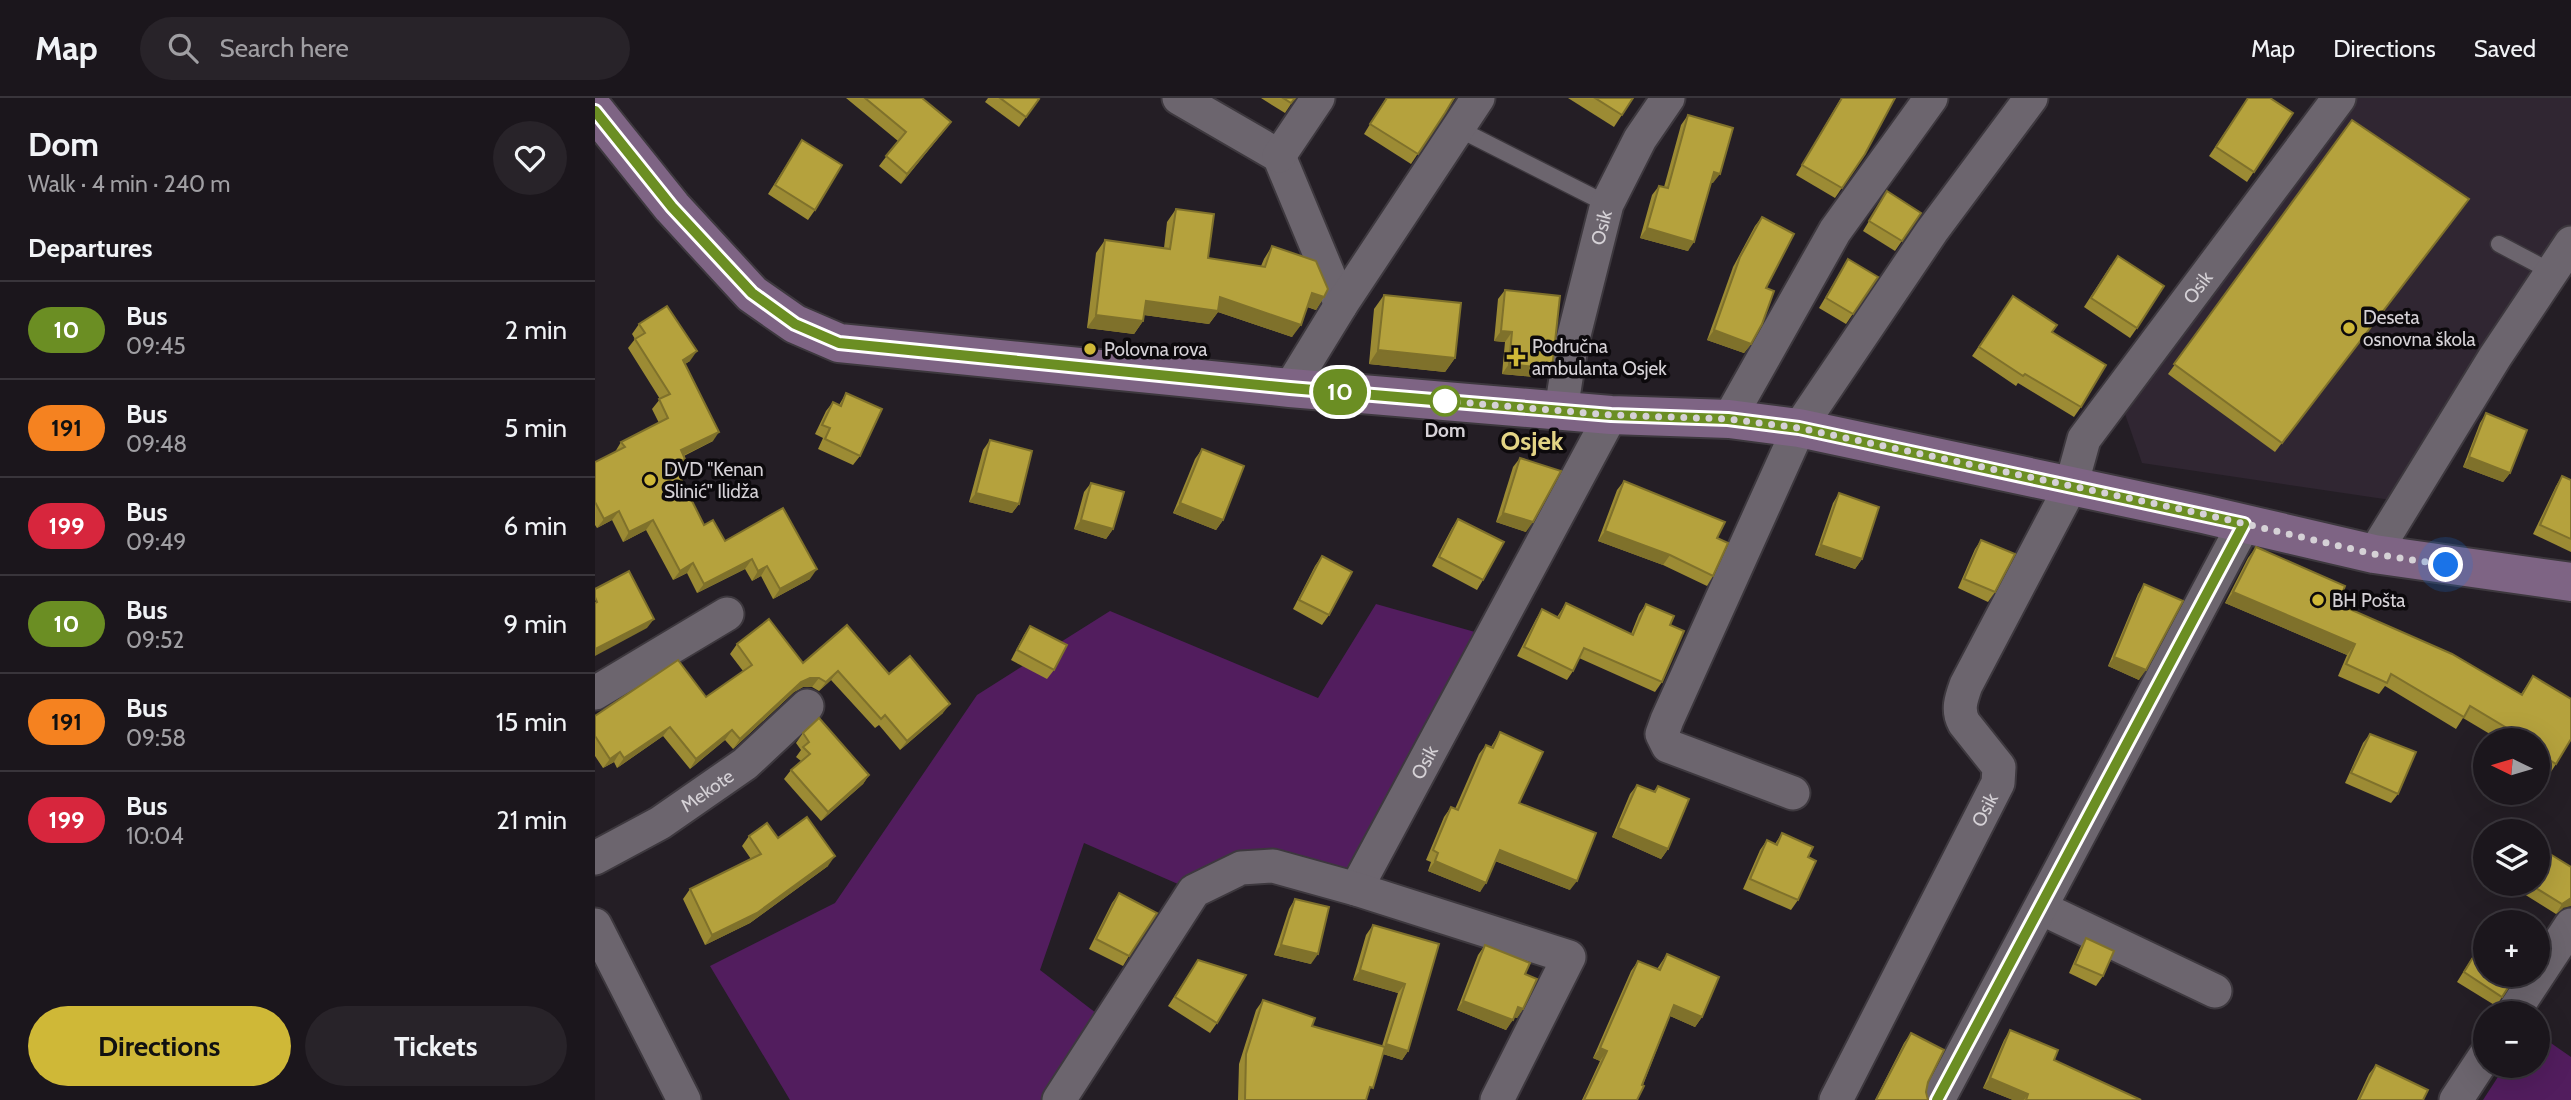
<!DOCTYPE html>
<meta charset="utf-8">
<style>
:root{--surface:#1b161c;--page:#282329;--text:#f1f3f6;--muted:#a09fa3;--line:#39353b;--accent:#cfb837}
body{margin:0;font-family:Cabin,sans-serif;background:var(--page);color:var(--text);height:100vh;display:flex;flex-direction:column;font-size:26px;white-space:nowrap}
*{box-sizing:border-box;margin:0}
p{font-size:23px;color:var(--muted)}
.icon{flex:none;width:38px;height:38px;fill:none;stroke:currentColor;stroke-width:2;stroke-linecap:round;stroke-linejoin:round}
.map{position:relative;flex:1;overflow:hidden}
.panel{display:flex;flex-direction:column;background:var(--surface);width:595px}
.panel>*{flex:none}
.badge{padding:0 14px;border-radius:23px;font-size:24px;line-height:46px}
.needle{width:46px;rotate:275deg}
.controls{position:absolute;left:1878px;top:630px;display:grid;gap:14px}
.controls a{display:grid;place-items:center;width:77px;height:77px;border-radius:50%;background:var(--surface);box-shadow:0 7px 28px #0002,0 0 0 2px var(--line);font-size:35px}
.you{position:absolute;width:35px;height:35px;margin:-18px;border:5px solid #fff;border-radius:50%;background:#1a73e8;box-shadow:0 0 0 10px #1a73e833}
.map>.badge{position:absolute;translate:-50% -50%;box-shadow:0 0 0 4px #fff}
h2{padding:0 28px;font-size:26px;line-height:63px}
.round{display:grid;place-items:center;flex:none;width:74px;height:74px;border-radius:37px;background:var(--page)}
.headline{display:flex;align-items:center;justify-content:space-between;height:119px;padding:0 28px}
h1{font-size:33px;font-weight:700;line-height:52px}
.primary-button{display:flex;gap:14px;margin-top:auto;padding:14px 28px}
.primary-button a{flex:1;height:80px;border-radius:42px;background:var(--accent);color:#111;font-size:28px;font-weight:700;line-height:80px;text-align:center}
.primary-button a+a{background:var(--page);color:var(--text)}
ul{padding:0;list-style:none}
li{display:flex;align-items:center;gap:21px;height:98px;padding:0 28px;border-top:2px solid var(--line)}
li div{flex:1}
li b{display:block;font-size:26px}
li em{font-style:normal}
li .badge{min-width:77px;font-weight:700;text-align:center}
header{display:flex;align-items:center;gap:42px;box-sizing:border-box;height:98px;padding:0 35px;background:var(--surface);border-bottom:2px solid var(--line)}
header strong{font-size:33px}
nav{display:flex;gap:38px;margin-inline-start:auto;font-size:24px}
.search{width:490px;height:63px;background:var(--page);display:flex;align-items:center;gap:18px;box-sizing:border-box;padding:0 24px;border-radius:38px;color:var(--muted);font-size:26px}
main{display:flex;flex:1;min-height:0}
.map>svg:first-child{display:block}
.built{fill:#302632}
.green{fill:#521d5e}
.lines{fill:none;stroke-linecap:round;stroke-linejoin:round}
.lane-casing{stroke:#3d383e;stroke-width:19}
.street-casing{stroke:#3d383e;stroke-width:37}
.secondary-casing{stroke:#3d383e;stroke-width:42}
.lane{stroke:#6c656e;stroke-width:16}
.street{stroke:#6c656e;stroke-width:33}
.secondary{stroke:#7e6484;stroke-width:38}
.wall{fill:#9c8b34}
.shaded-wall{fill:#7f712b}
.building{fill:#b5a23d;stroke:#7f712b;stroke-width:2}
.line-casing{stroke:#fff;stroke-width:16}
.line{stroke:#6b8e23;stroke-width:10}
.walk{stroke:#d5d1d6;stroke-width:7;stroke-dasharray:0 12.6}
.poi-dot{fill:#cfb837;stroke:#0c090c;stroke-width:2.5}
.stop-dot{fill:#fff;stroke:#6b8e23;stroke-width:3.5}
.labels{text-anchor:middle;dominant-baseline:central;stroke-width:7;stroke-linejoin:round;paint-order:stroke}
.street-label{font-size:19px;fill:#d5d1d6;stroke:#0c090c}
.poi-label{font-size:19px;fill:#d5d1d6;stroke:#0c090c;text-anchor:start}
.stop-label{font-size:19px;font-weight:bold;fill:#d5d1d6;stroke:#0c090c}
.district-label{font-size:26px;font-weight:bold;fill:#e3d485;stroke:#0c090c}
</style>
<header>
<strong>Map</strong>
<div class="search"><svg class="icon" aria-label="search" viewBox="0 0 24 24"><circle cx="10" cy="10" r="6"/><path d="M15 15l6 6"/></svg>Search here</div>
<nav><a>Map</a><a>Directions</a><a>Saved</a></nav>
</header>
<main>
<section class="panel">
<div class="headline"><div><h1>Dom</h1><p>Walk · 4 min · 240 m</p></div><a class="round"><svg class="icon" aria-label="heart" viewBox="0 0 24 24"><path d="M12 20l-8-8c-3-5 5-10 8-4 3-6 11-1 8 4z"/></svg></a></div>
<h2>Departures</h2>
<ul>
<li><span class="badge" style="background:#6b8e23;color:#fff">10</span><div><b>Bus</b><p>09:45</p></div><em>2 min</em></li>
<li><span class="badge" style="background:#f58220;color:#111">191</span><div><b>Bus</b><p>09:48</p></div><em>5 min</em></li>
<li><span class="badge" style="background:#d7263d;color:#fff">199</span><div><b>Bus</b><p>09:49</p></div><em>6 min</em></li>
<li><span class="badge" style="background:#6b8e23;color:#fff">10</span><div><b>Bus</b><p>09:52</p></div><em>9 min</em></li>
<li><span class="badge" style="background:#f58220;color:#111">191</span><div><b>Bus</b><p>09:58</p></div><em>15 min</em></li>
<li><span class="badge" style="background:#d7263d;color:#fff">199</span><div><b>Bus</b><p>10:04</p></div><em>21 min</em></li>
</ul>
<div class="primary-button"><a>Directions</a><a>Tickets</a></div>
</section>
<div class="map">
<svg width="1976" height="1002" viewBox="0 0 1976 1002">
<rect width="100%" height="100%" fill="#241e25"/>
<polygon class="built" points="1760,0 1976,0 1976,144 1796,402 1547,365 1530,316"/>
<g class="green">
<polygon points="781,506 880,534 761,791 678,768 599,793 489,745 445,872 514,925 464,1002 195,1002 115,868 240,805 382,597 515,513 723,600"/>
<polygon points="1943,936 1976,959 1976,1002 1888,1002 1910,968 1942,968"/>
</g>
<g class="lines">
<g class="lane-casing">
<g id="lane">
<polyline points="862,30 1012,106"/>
<polyline points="1904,146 1955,173"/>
</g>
</g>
<g class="street-casing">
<g id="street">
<polyline points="584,0 684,58 746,207"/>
<polyline points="684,58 723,0"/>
<polyline points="695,290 746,207 883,0"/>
<path id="s1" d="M966,312L976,249L1012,106L1045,41L1073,0"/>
<polyline points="1134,321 1240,133 1336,0"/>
<polyline points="1779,456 1900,259 1976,145"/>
<polyline points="0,595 132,516"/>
<polyline points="1198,695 1073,648 1067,636 1072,622 1204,330 1337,133 1436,0"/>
<path id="s2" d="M0,760L65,725L150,666L212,608"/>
<path id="s3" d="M761,791L1016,317"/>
<polyline points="1446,810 1620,893"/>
<polyline points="0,827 89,1002"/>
<polyline points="1918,915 1976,827"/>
<polyline points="464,1002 599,793 646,770 678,768 761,791 974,859 902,1002"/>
<path id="s4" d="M1241,1002L1403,685L1404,669L1369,625C1362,612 1366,601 1371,587L1476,388L1489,341L1744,0"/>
<polyline points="1343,1002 1649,426"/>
<polyline points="1861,1002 1890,958"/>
</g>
</g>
<g class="secondary-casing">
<polyline id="secondary" points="0,13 77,109 157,196 200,226 244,245 695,290 1016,317 1134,321 1204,330 1608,416 1779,456 1976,484"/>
</g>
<use href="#lane" class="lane"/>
<use href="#street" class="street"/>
<use href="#secondary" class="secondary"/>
</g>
<g class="wall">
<polygon points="251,0 327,0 356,24 306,86 284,68 303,43"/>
<polygon points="393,0 442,0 444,1 424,29 390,4"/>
<polygon points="666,0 700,0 690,15"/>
<polygon points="791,0 850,15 816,66 769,36"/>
<polygon points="973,0 1038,0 1019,29"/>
<polygon points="1246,0 1300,0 1270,56 1240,100 1201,77"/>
<polygon points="1653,0 1698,15 1652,84 1614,58"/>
<polygon points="1093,17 1118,85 1116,85 1093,153 1045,140 1057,97 1064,88 1069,89 1086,27"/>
<polygon points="1757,22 1867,110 1680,354 1573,276"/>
<polygon points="207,42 220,112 213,122 173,96"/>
<polygon points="1292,93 1326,115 1300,153 1268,133"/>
<polygon points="581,111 613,160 666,168 669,161 677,148 729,199 721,212 712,209 697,239 623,214 614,226 549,217 548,223 539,236 492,230 501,155 510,142 569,150 572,124"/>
<polygon points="1167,119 1156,246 1149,255 1112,242 1138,169 1160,128"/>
<polygon points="1253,161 1283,179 1251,226 1224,210"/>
<polygon points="1516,167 1542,230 1535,240 1489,209"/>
<polygon points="910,192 957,271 951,280 907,276 910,244 899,243 903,201"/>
<polygon points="789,197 860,260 850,274 774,266 779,211"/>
<polygon points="1418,198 1486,309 1479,319 1423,285 1421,288 1377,258"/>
<polygon points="44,226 95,263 90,266 118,343 89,358 90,361 83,370 81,372 109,427 130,443 215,481 178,501 166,478 157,483 150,471 102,495 92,475 78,482 51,432 28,444 17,422 2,430 0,427 0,364 20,354 26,344 64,325 57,311 65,301 33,250 40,241 37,236"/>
<polygon points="251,295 265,358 258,367 223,351 228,340 220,336 231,313 238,304 244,307"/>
<polygon points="1891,315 1915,375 1908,384 1868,369 1885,325"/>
<polygon points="395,342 424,406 417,415 374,404 388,352"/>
<polygon points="607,351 628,422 621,432 578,415 600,361"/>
<polygon points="925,360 931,434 901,424 918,369"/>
<polygon points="1967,378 1976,382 1976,454 1938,436 1961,388"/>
<polygon points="1029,383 1118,478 1112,488 1068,467 1003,443 1022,392"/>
<polygon points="496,385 518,431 511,441 479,431 489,394"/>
<polygon points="1244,395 1267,461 1260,471 1220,457 1238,405"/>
<polygon points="863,421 888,482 882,492 837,468 857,430"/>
<polygon points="1386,442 1400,494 1393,504 1363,490 1380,451"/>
<polygon points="1661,449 1743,506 1926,596 1938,578 1961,666 1954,677 1942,670 1942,642 1905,642 1868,620 1861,631 1790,588 1784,596 1743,578 1752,557 1630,505 1653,460"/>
<polygon points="727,458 734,517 727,527 698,511 720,468"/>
<polygon points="1549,486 1544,582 1513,568 1543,496"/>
<polygon points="971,505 1036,536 1044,516 1051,506 1075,527 1067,584 1060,594 984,560 978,573 972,582 922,558 941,521 947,511 962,519"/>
<polygon points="435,528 459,572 452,581 416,562 429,537"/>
<polygon points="142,546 208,565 294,576 348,615 305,652 284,627 280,630 236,582 224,593 217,589 208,589 199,594 138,651 130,642 95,671 68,638 22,670 19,664 8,670 0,658 0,618 111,599 148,573 135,556"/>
<polygon points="905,634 924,705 975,792 900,763 885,794 833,773 836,764 831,762 849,719 856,709 860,711 884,656 891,647 896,649"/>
<polygon points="208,635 274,677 268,686 226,723 189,681 196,672 206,663 201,659 206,652 201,645"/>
<polygon points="1775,636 1803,696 1796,705 1750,685 1768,645"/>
<polygon points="1042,687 1058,694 1063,688 1073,751 1066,761 1017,739 1035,696"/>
<polygon points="1187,735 1213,759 1203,802 1196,812 1148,791 1165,752 1172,742 1180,746"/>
<polygon points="154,738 183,740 233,768 155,825 110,847 88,801 95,791 156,761 147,748"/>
<polygon points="1955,756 1968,810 1961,816 1929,796 1936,786 1942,786 1942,775"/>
<polygon points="524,795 534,858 528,868 494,851 517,805"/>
<polygon points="700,801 716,866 679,857 694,811"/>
<polygon points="778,827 844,846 813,953 807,962 788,956 771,1002 643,1002 644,966 661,912 668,902 717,928 787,948 803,895 758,882 771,837"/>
<polygon points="1890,839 1890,877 1907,899 1901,908 1862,884"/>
<polygon points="1491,840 1508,878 1501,888 1474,875 1485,850"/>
<polygon points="890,847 930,876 928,911 922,920 919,919 911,932 862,912 883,857"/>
<polygon points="1072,856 1107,919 1100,929 1075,918 1042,1002 987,1002 1005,963 998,960 1036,873 1043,863 1062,871"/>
<polygon points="603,862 622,925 615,935 573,908"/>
<polygon points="1415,932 1459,962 1546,1002 1418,1002 1388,990 1409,942"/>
<polygon points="1316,935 1333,984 1331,994 1333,1002 1280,1002 1309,945"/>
<polygon points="1781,967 1828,1002 1762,1002 1774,976"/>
</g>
<g class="shaded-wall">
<polygon points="356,24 349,33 306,86 312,76"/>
<polygon points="1119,74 1125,76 1118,85 1112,83"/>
<polygon points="1052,130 1099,144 1093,153 1045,140"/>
<polygon points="717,195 729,199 721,212 708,207"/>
<polygon points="625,199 706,227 697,239 623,214 614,226 542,216 551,203"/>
<polygon points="501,217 548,223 539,236 492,230"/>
<polygon points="1119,232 1156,246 1149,255 1112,242"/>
<polygon points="906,233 917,234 910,244 899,243"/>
<polygon points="783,252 860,260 850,274 774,266"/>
<polygon points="102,253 95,263 82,271 88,262"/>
<polygon points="914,266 957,271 951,280 907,276"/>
<polygon points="124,334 118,343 79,362 86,352"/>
<polygon points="1874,359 1915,375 1908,384 1868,369"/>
<polygon points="90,361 83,370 72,376 79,367"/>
<polygon points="381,395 424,406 417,415 374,404"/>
<polygon points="585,405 628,422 621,432 578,415"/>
<polygon points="24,413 17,422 2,430 9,421"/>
<polygon points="908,415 938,424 931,434 901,424"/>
<polygon points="58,422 51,432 28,444 34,434"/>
<polygon points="486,422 518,431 511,441 479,431"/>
<polygon points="1010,433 1075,457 1068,467 1003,443"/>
<polygon points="1226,447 1267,461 1260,471 1220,457"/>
<polygon points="157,461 150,471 102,495 109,486"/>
<polygon points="98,465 92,475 78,482 85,473"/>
<polygon points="172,468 166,478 157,483 163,473"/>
<polygon points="222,471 215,481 178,501 185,491"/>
<polygon points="1638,494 1760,546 1752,557 1630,505"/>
<polygon points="59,521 52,530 0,558 0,551"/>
<polygon points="1519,559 1551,572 1544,582 1513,568"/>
<polygon points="243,573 236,582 224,593 231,584"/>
<polygon points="215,580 224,580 217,589 208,589 199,594 138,651 145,641 206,584"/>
<polygon points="355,606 348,615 305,652 312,643"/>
<polygon points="75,629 68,638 22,670 29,660"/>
<polygon points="137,632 130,642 95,671 101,661"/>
<polygon points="25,654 19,664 8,670 15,661"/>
<polygon points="274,677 268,686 226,723 233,714"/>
<polygon points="1023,730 1073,751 1066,761 1017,739"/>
<polygon points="905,752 982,783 975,792 898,762"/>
<polygon points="240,758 233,768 155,825 110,847 117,837"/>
<polygon points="840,763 891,785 885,794 833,773"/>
<polygon points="1976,800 1976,808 1968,810 1961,816 1967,806"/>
<polygon points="686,847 723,856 716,866 679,857"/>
<polygon points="765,872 810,886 803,895 758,882"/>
<polygon points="868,903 918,922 911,932 862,912"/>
<polygon points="1079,907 1107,919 1100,929 1073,917"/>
<polygon points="923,909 928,911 922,920 916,918"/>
<polygon points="791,946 813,953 807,962 785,955"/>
<polygon points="1005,950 1012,953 1005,963 998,960"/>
<polygon points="1395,980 1433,996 1429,1002 1418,1002 1388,990"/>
</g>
<g class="building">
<polygon points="270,0 327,0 356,24 312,76 291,58 311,34"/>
<polygon points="405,0 442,0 444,1 431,19"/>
<polygon points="688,0 700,0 696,5"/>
<polygon points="792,0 859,0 850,15 823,56 775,26"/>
<polygon points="1000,0 1038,0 1027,17"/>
<polygon points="1247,0 1300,0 1270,56 1247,90 1207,67"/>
<polygon points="1653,0 1675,0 1698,15 1659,74 1621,49"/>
<polygon points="1093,17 1138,30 1125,76 1119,74 1099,144 1052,130 1064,88 1073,90"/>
<polygon points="1757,22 1874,101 1687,345 1579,266"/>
<polygon points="207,42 247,67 220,112 180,87"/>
<polygon points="1292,93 1326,115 1307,143 1274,123"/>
<polygon points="581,111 619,116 613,160 670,169 677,148 721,163 733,191 729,199 717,195 706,227 625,199 623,213 551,203 548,223 501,217 510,142 575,151"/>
<polygon points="1167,119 1199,136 1171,190 1179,193 1167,226 1156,246 1119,232 1145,159"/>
<polygon points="1523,158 1569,188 1542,230 1496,200"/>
<polygon points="1253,161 1283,179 1258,216 1231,200"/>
<polygon points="910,192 965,198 957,271 914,266 917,234 906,233"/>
<polygon points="789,197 866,205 860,260 783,252"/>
<polygon points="1418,198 1462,227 1457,234 1511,267 1486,309 1430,276 1428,278 1384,249"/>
<polygon points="72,208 102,253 88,262 124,334 86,352 90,361 79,367 109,427 118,422 130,443 188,410 222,471 185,491 172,468 163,473 157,461 109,486 98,465 85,473 58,422 34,434 24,413 9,421 0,404 0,364 30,349 26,344 73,320 64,301 75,296 40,241 50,235 44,226"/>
<polygon points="251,295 287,311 265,358 230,341 235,330 227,327 238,304 246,308"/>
<polygon points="1891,315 1932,332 1915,375 1874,359"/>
<polygon points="395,342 437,353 424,406 381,395"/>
<polygon points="607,351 649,368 628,422 585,405"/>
<polygon points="925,360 966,373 938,424 908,415"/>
<polygon points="1967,378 1976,382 1976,441 1945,427"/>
<polygon points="1029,383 1130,424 1122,440 1133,445 1118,478 1075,457 1010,433"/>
<polygon points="496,385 529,394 518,431 486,422"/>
<polygon points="1244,395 1284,409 1267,461 1226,447"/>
<polygon points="863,421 909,444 888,482 844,459"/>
<polygon points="1386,442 1420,456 1400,494 1369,481"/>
<polygon points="1661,449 1750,488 1743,506 1857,556 1927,597 1938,578 1976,601 1976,641 1961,666 1942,654 1942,642 1932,642 1875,608 1869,619 1796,576 1792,585 1751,566 1760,546 1638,494"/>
<polygon points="727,458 757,474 734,517 704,502"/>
<polygon points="34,473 59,521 0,551 0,505 2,504 0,499 0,491"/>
<polygon points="1549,486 1588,503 1551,572 1519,559"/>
<polygon points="971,505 1038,537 1051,506 1079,518 1075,527 1089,533 1067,584 989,550 978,573 929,549 947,511 964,520"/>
<polygon points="174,521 208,565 252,527 294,576 315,558 355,606 312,643 290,617 286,621 243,573 231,584 224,580 215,580 206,584 145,641 137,632 101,661 75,629 29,660 25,654 15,661 0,638 0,618 83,562 111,599 157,567 142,546"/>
<polygon points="435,528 472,547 459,572 422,552"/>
<polygon points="224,620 274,677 233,714 196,672 215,656 208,649 214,644 208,635"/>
<polygon points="905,634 948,654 924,705 1001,735 982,783 905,752 891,785 840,763 843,755 838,752 856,709 863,712 891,647 898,650"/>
<polygon points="1775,636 1821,654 1803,696 1756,675"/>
<polygon points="1042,687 1060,694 1063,688 1094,701 1073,751 1023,730"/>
<polygon points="212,719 240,758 162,815 117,837 95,791 166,756 154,738 172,725 183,740"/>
<polygon points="1187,735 1218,749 1213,759 1221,763 1203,802 1155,781 1172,742 1182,747"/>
<polygon points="1955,756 1976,769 1976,800 1967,806 1936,787 1942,786 1942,776"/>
<polygon points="524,795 562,815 534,858 501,841"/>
<polygon points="700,801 734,809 723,856 686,847"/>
<polygon points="778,827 844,846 813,953 791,946 810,886 765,872"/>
<polygon points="1491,840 1519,853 1508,878 1480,866"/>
<polygon points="1890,840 1890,877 1921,877 1907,899 1869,874"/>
<polygon points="890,847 935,865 930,876 942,881 928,911 923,909 918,922 868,903"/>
<polygon points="1072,856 1124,879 1107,919 1079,907 1047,987 1049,988 1042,1002 989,1002 1012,953 1005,950 1043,863 1065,872"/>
<polygon points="603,862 651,877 622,925 580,899"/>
<polygon points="668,902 720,920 717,928 790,949 778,990 775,989 771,1002 650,1002 651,956"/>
<polygon points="1415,932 1463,952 1459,962 1546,1002 1431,1002 1433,996 1395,980"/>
<polygon points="1316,935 1349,952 1333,984 1331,994 1333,1002 1281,1002"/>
<polygon points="1781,967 1833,992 1828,1002 1764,1002"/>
</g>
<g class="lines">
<g class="line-casing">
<polyline id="line" points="0,13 77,109 157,195 200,226 244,245 695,290 1016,317 1133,321 1204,330 1649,426 1342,1002"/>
</g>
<use href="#line" class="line"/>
<polyline class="walk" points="850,303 1016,317 1133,321 1204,330 1608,416 1779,456 1851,467"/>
</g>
<g class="poi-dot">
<circle cx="1754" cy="230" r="7"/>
<circle cx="495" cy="251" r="7"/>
<path d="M917.5 248.5h7v7h7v7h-7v7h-7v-7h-7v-7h7z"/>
<circle cx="55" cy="382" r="7"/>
<circle cx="1723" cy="502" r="7"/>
</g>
<circle class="stop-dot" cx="850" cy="303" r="14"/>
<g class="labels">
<g class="street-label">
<text stroke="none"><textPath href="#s1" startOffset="187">Osik</textPath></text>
<text stroke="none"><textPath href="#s4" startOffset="931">Osik</textPath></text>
<text stroke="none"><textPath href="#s3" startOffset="144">Osik</textPath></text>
<text stroke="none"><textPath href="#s2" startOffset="131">Mekote</textPath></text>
<text stroke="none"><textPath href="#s4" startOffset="326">Osik</textPath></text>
</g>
<g class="poi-label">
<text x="1768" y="219">Deseta<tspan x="1768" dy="22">osnovna škola</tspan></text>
<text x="937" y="248">Područna<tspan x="937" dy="22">ambulanta Osjek</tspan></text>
<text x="509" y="251">Polovna rova</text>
<text x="69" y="371">DVD "Kenan<tspan x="69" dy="22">Slinić" Ilidža</tspan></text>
<text x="1737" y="502">BH Pošta</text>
</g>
<g class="stop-label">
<text x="850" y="332">Dom</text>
</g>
<g class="district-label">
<text x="937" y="343">Osjek</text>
</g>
</g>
</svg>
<div class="controls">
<a><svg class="needle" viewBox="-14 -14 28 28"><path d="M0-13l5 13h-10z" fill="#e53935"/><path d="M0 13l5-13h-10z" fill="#a09fa3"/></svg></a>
<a><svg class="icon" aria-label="layers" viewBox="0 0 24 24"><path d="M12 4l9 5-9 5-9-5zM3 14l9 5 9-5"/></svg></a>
<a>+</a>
<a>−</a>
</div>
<div class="you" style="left:1851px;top:467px"></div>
<b class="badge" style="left:745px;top:294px;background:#6b8e23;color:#fff">10</b>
</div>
</main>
